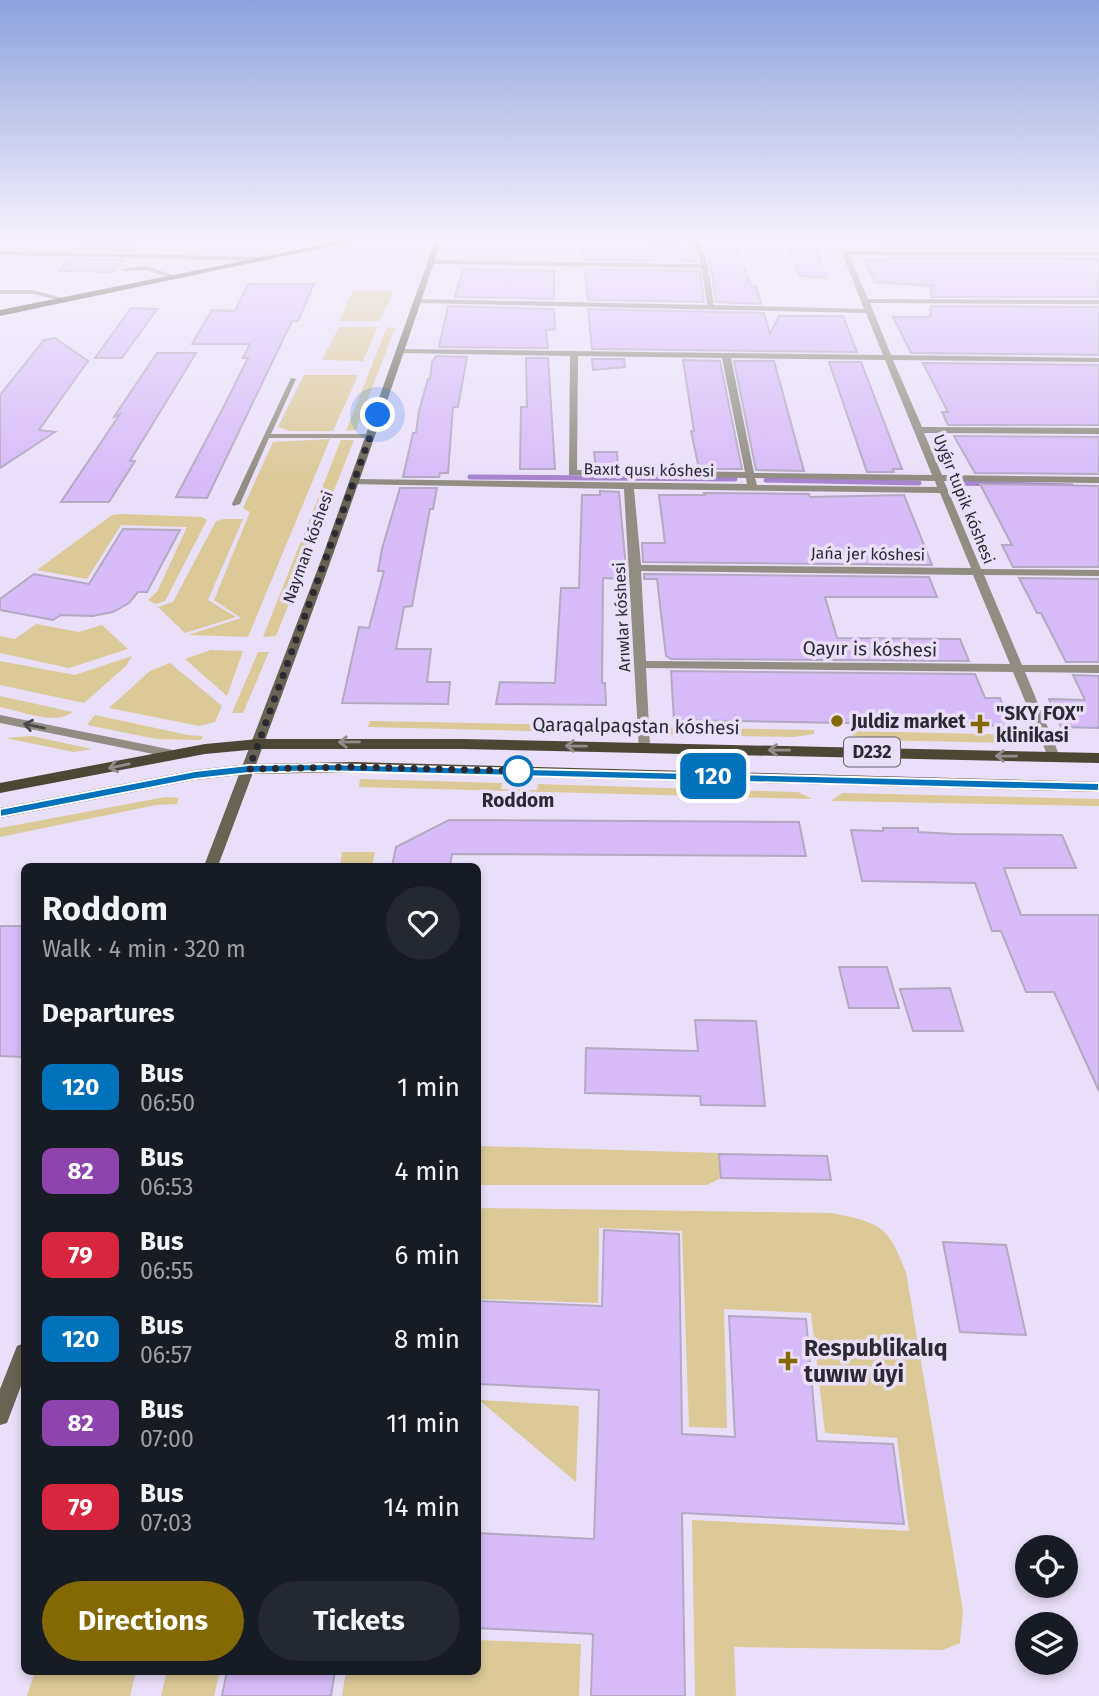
<!DOCTYPE html>
<meta charset="utf-8">
<style>
:root{--surface:#171b24;--page:#242831;--text:#f1f3f6;--muted:#9ea1a6;--accent:#846902}
body{margin:0;font-family:"Fira Sans",sans-serif;background:var(--page);color:var(--text);height:100vh;display:flex;flex-direction:column;font-size:26px;white-space:nowrap}
*{box-sizing:border-box;margin:0}
p{font-size:23px;color:var(--muted)}
.icon{flex:none;width:38px;height:38px;fill:none;stroke:currentColor;stroke-width:2;stroke-linecap:round;stroke-linejoin:round}
.map{position:relative;flex:1;overflow:hidden}
.side{position:absolute;left:21px;top:863px;width:460px;height:812px;display:flex;flex-direction:column;background:var(--surface);border-radius:10px;box-shadow:0 4px 10px #0003}
.side>*{flex:none}
.badge{padding:0 14px;border-radius:10px;font-size:24px;line-height:46px}
.buttons{position:absolute;left:1015px;top:1535px;display:grid;gap:14px}
.buttons a{display:grid;place-items:center;width:63px;height:63px;border-radius:50%;background:var(--surface);box-shadow:0 4px 10px #0003;font-size:35px}
.you{position:absolute;width:35px;height:35px;margin:-18px;border:5px solid #fff;border-radius:50%;background:#1a73e8;box-shadow:0 0 0 10px #1a73e833}
.map>.badge{position:absolute;translate:-50% -50%;box-shadow:0 0 0 4px #fff}
h2{padding:0 21px;font-size:26px;line-height:63px}
.round{display:grid;place-items:center;flex:none;width:74px;height:74px;border-radius:37px;background:var(--page)}
.headline{display:flex;align-items:center;justify-content:space-between;height:119px;padding:0 21px}
h1{font-size:33px;font-weight:700;line-height:52px}
.action{display:flex;gap:14px;margin-top:auto;padding:14px 21px}
.action a{flex:1;height:80px;border-radius:42px;background:var(--accent);color:#fff;font-size:28px;font-weight:700;line-height:80px;text-align:center}
.action a+a{background:var(--page);color:var(--text)}
ul{padding:0;list-style:none}
li{display:flex;align-items:center;gap:21px;height:84px;padding:0 21px}
li div{flex:1}
li b{display:block;font-size:26px}
li em{font-style:normal}
li .badge{min-width:77px;font-weight:700;text-align:center}
.map>svg:first-child{display:block}
.green{fill:#dbc997}
.lines{fill:none;stroke-linecap:round;stroke-linejoin:round}
.stream{stroke:#a784ce;stroke-width:5}
.building{fill:#d7bbf9;stroke:#b3a9c1;stroke-width:2}
.service{fill:#918d82;fill-rule:evenodd}
.minor{fill:#918d82;fill-rule:evenodd}
.tertiary{fill:#918d82;fill-rule:evenodd}
.secondary{fill:#696354;fill-rule:evenodd}
.primary{fill:#4d4634;fill-rule:evenodd}
.oneway{stroke:#4b474b}
.oneway2{stroke:#948b8d}
.line{fill:#0072bc;stroke:#fff;stroke-width:2}
.walk{stroke:#2d2933;stroke-width:7;stroke-dasharray:0 12.6}
.poi-dot{fill:#846902;stroke:#eadff9;stroke-width:2.5}
.stop-dot{fill:#fff;stroke:#0072bc;stroke-width:3.5}
.labels{text-anchor:middle;dominant-baseline:central;stroke-width:7;stroke-linejoin:round;paint-order:stroke}
.far-street-label{font-size:16px;fill:#2d2933;stroke:#eadff9}
.shield{fill:#eadff9;stroke:#66606e;stroke-width:2}
.shield-label{font-size:18px;font-weight:bold;fill:#2d2933}
.street-label{font-size:19px;fill:#2d2933;stroke:#eadff9}
.poi-label{font-size:19px;font-weight:bold;fill:#2d2933;stroke:#eadff9;text-anchor:start}
.stop-label{font-size:19px;font-weight:bold;fill:#2d2933;stroke:#eadff9}
.near-poi-label{font-size:23px;font-weight:bold;fill:#2d2933;stroke:#eadff9;text-anchor:start}
</style>
<div class="map">
<svg width="1099" height="1696" viewBox="0 0 1099 1696">
<rect width="100%" height="100%" fill="#eadff9"/>
<g class="green">
<polygon points="353,291 394,291 379,321 339,321"/>
<polygon points="339,327 377,327 363,361 322,360"/>
<polygon points="387,327 395,328 356,430 346,431"/>
<polygon points="304,375 358,375 333,431 290,431 278,427"/>
<polygon points="330,439 248,637 188,635 241,618 214,600 250,512 243,508 273,442"/>
<polygon points="341,440 354,440 276,636 263,637"/>
<polygon points="122,514 202,517 207,520 165,601 156,604 148,600 157,592 187,527 121,525 87,579 37,570 112,515"/>
<polygon points="224,519 243,519 208,600 236,617 185,633 158,607 173,602 216,521"/>
<polygon points="36,624 79,632 102,625 128,649 69,668 0,653 0,636 15,639"/>
<polygon points="211,650 243,651 227,696 185,659"/>
<polygon points="258,652 269,652 243,713 232,713"/>
<polygon points="132,656 126,666 84,703 0,685 0,661 75,675"/>
<polygon points="170,663 222,706 215,722 199,726 109,708 150,671"/>
<path d="M0,696L73,712C54,726 22,711 0,707Z"/>
<polygon points="95,715 188,735 203,736 201,740 156,739 87,725"/>
<polygon points="370,721 624,726 615,733 368,727"/>
<polygon points="661,727 814,730 814,734 794,737 668,735 661,731"/>
<polygon points="850,731 1025,735 1023,741 1010,743 873,740 851,735"/>
<polygon points="32,736 92,749 74,752 5,738"/>
<polygon points="360,779 502,783 501,789 537,790 538,784 798,792 812,799 359,787"/>
<polygon points="842,793 1099,799 1099,806 831,801"/>
<polygon points="165,797 179,798 177,804 156,805 0,837 0,828"/>
<polygon points="342,852 375,852 372,866 340,866"/>
<polygon points="478,1146 719,1153 721,1178 707,1185 478,1185"/>
<path d="M483,1208L832,1213C880,1223 888,1225 906,1272L963,1611L960,1643L943,1650L734,1647L736,1696H695L692,1520L909,1531L897,1438L825,1433L811,1313L724,1309L727,1428L689,1427L682,1231L599,1228L598,1303L478,1299V1211Z"/>
<polygon points="479,1400 579,1406 576,1482"/>
<polygon points="478,1640 581,1644 579,1696 342,1696 346,1671 478,1671"/>
<polygon points="35,1671 136,1671 130,1696 27,1696"/>
<polygon points="167,1671 220,1671 214,1696 161,1696"/>
</g>
<g class="lines">
<g class="stream">
<polyline points="470,477 735,479"/>
<polyline points="766,480 919,483"/>
<polyline points="958,483 1072,486"/>
</g>
</g>
<g class="building">
<polygon points="86,241 140,241 131,251 78,250"/>
<polygon points="647,241 678,241 680,250 693,250 697,261 584,260 583,248 648,249"/>
<polygon points="1076,241 1099,241 1099,249 881,249 877,243 1069,245"/>
<polygon points="790,249 816,249 827,278 799,276"/>
<polygon points="705,250 738,250 751,286 756,286 761,304 716,302 711,266"/>
<polygon points="886,258 1099,259 1099,297 931,297 932,286 875,282 863,260 887,260"/>
<polygon points="69,259 123,260 114,272 58,271"/>
<polygon points="463,269 554,271 554,299 455,297"/>
<polygon points="585,269 700,271 704,302 588,300"/>
<polygon points="248,284 314,284 298,321 292,321 207,498 176,497 222,410 248,358 243,358 250,344 192,344 212,310 235,311"/>
<polygon points="448,306 554,309 555,329 546,330 548,348 439,347"/>
<polygon points="931,306 1099,307 1099,355 911,353 893,317 930,317"/>
<polygon points="131,308 157,309 122,358 95,358"/>
<polygon points="588,309 764,313 770,334 779,316 843,316 857,352 592,349"/>
<polygon points="55,338 88,361 39,430 55,432 0,468 0,395 44,340"/>
<polygon points="157,353 196,353 130,461 135,461 109,502 61,502 120,414 114,417"/>
<polygon points="436,356 467,357 458,407 453,407 448,473 440,473 439,477 403,477 413,433 416,433 419,411 428,379 430,379 432,362"/>
<polygon points="526,358 548,358 555,469 520,469 521,407 527,407"/>
<polygon points="592,359 624,359 625,367 593,370"/>
<polygon points="683,360 720,361 742,469 699,469 691,431 694,431"/>
<polygon points="734,361 774,361 804,471 756,470"/>
<polygon points="829,362 861,362 902,469 893,469 894,472 867,472"/>
<polygon points="923,363 1099,365 1099,425 948,425 942,412 948,412"/>
<polygon points="954,436 1099,437 1099,474 975,473"/>
<polygon points="594,452 617,452 618,468 596,468"/>
<polygon points="980,484 1099,486 1099,567 1013,567 1002,545 1012,545"/>
<polygon points="400,488 437,488 433,509 430,509 412,606 404,607 396,649 431,649 427,682 450,682 448,704 342,703 359,627 369,628 384,571 378,571 382,549"/>
<polygon points="600,491 619,492 627,579 603,578 602,683 605,683 606,705 496,704 500,682 555,683 561,588 579,588 582,495 600,495"/>
<polygon points="704,493 809,494 810,497 904,495 932,565 643,562 642,543 665,543 659,495 705,495"/>
<polygon points="123,529 180,530 147,592 138,592 129,603 113,612 93,616 61,615 53,620 0,610 0,599 34,574 89,584"/>
<polygon points="644,574 929,577 937,597 825,597 837,638 960,639 969,661 671,659 666,656 657,579 644,579"/>
<polygon points="1019,578 1099,579 1099,662 1066,662 1041,613 1037,613"/>
<polygon points="671,671 975,674 985,698 1000,698 1011,726 674,720"/>
<polygon points="1073,675 1099,676 1099,728 1061,727 1049,699 1085,700"/>
<polygon points="449,820 799,822 806,856 452,854 450,866 392,866 396,847"/>
<polygon points="883,828 918,828 918,832 954,834 1062,835 1076,868 1004,868 1021,915 1099,915 1099,1091 1054,992 1026,992 1001,931 992,931 975,883 862,881 851,830 883,831"/>
<polygon points="0,926 24,926 24,1057 0,1056"/>
<polygon points="839,967 887,967 899,1008 849,1008"/>
<polygon points="950,988 963,1031 913,1031 900,989"/>
<polygon points="695,1020 756,1021 765,1106 701,1105 700,1096 585,1093 586,1048 698,1051"/>
<polygon points="719,1154 827,1156 831,1180 721,1178"/>
<polygon points="604,1230 679,1234 682,1434 735,1437 729,1316 806,1319 817,1441 893,1444 904,1524 682,1513 685,1696 591,1696 593,1634 478,1628 478,1533 594,1539 599,1390 478,1384 478,1301 602,1306"/>
<polygon points="943,1242 1006,1245 1026,1335 960,1332"/>
<polygon points="227,1671 335,1671 331,1696 222,1696"/>
</g>
<g class="lines">
<g class="service">
<polygon points="147,266 175,276 176,277 171,278 147,270 124,271 121,269"/>
<polygon points="291,378 296,379 271,434 371,434 374,436 371,438 269,438 240,504 233,506 232,504"/>
</g>
<g class="minor">
<path d="M693,241H699L708,266L714,305L864,309L842,253L845,251L1099,252V256L849,255L868,299L1099,300V304L870,303L891,355L1099,358V362L893,360L922,427L1099,428V434L924,433L942,475L1099,477V483L944,481L981,569L1099,570V576L984,575L1022,665H1099V673L1025,672L1060,757L1059,760L1054,761L1048,757L1013,672L646,668L650,747L644,751L639,750L624,489L351,484L349,482L354,479L747,484L746,478L569,475L570,356L401,353L397,351L401,349L883,355L866,313L418,303L414,301L418,299L707,305L702,268L431,264L428,262L431,260L701,264ZM578,356L722,358L745,472L577,470ZM731,358L885,360L932,475L754,473ZM755,478L935,481L937,487L757,485ZM634,489L940,493L971,568L641,565ZM641,571L973,575L1010,664L646,661Z"/>
<polygon points="0,290 33,290 70,300 66,302 33,294 0,294"/>
</g>
<g class="tertiary">
<polygon points="0,251 263,257 266,259 263,261 0,255"/>
<polygon points="0,715 173,750 179,754 173,758 0,723"/>
</g>
<g class="secondary">
<path d="M435,241H441C372,451 296,659 218,866H204L323,555Z"/>
<polygon points="24,1343 24,1378 7,1423 0,1425 0,1389 17,1346"/>
</g>
<g class="primary">
<polygon points="341,241 356,241 0,316 0,310"/>
<polygon points="258,739 462,739 1099,753 1099,763 462,749 258,749 205,754 0,793 0,783 205,744"/>
<polygon points="354,762 1099,782 1099,792 354,772 249,774 195,780 0,818 0,808 195,770 249,764"/>
</g>
</g>
<defs><path id="oneway-shaft" d="M-6 0H5M1.5-3L5.5 0L1.5 3" fill="none" stroke-width="1.6" stroke-linecap="round" stroke-linejoin="round" transform="scale(1.75)"/></defs>
<use class="oneway" href="#oneway-shaft" transform="translate(34 726) rotate(-168)"/>
<g class="oneway2">
<use href="#oneway-shaft" transform="translate(349 742) rotate(179)"/>
<use href="#oneway-shaft" transform="translate(576 746) rotate(-179)"/>
<use href="#oneway-shaft" transform="translate(779 750) rotate(-179)"/>
<use href="#oneway-shaft" transform="translate(1006 756) rotate(-179)"/>
<use href="#oneway-shaft" transform="translate(119 766) rotate(168)"/>
</g>
<linearGradient id="sky" x2="0" y2="1"><stop stop-color="#8ea1de"/><stop offset="0.5" stop-color="#f6f1fc"/><stop offset="1" stop-color="#f6f1fc" stop-opacity="0"/></linearGradient>
<rect width="1099" height="478" fill="url(#sky)"/>
<polygon class="line" points="321,764 1099,783 1099,791 321,771 249,773 195,779 0,817 0,809 195,771 249,765"/>
<g class="lines">
<polyline class="walk" points="378,415 249,769 354,767 518,771"/>
</g>
<g class="poi-dot">
<circle cx="837" cy="721" r="7"/>
<path d="M976.5 713.5h7v7h7v7h-7v7h-7v-7h-7v-7h7z"/>
<path d="M784.5 1350.5h7v7h7v7h-7v7h-7v-7h-7v-7h7z"/>
</g>
<circle class="stop-dot" cx="518" cy="771" r="14"/>
<g class="labels">
<g class="far-street-label">
<text transform="translate(649 470) rotate(1)">Baxıt qusı kóshesi</text>
<text transform="translate(964 499) rotate(68)">Uyǵır tupik kóshesi</text>
<text transform="translate(308 547) rotate(-70)">Nayman kóshesi</text>
<text transform="translate(868 554) rotate(1)">Jańa jer kóshesi</text>
<text transform="translate(622 617) rotate(-93)">Arıwlar kóshesi</text>
</g>
<rect class="shield" x="844" y="737.5" width="56" height="29" rx="5"/>
<g class="shield-label">
<text x="872" y="752">D232</text>
</g>
<g class="street-label">
<text transform="translate(870 649) rotate(1)">Qayır is kóshesi</text>
<text transform="translate(636 726) rotate(1)">Qaraqalpaqstan kóshesi</text>
</g>
<g class="poi-label">
<text x="996" y="713">"SKY FOX"<tspan x="996" dy="22">klinikasi</tspan></text>
<text x="851" y="721">Juldiz market</text>
</g>
<g class="stop-label">
<text x="518" y="800">Roddom</text>
</g>
<g class="near-poi-label">
<text x="804" y="1348">Respublikalıq<tspan x="804" dy="26">tuwıw úyi</tspan></text>
</g>
</g>
</svg>
<div class="buttons">
<a><svg class="icon" aria-label="locate" viewBox="0 0 24 24"><circle cx="12" cy="12" r="6"/><path d="M12 2v4M12 18v4M2 12h4M18 12h4"/></svg></a>
<a><svg class="icon" aria-label="layers" viewBox="0 0 24 24"><path d="M12 4l9 5-9 5-9-5zM3 14l9 5 9-5"/></svg></a>
</div>
<div class="you" style="left:378px;top:415px"></div>
<b class="badge" style="left:713px;top:776px;background:#0072bc;color:#fff">120</b>
<section class="side">
<div class="headline"><div><h1>Roddom</h1><p>Walk · 4 min · 320 m</p></div><a class="round"><svg class="icon" aria-label="heart" viewBox="0 0 24 24"><path d="M12 20l-8-8c-3-5 5-10 8-4 3-6 11-1 8 4z"/></svg></a></div>
<h2>Departures</h2>
<ul>
<li><span class="badge" style="background:#0072bc;color:#fff">120</span><div><b>Bus</b><p>06:50</p></div><em>1 min</em></li>
<li><span class="badge" style="background:#8e44ad;color:#fff">82</span><div><b>Bus</b><p>06:53</p></div><em>4 min</em></li>
<li><span class="badge" style="background:#d7263d;color:#fff">79</span><div><b>Bus</b><p>06:55</p></div><em>6 min</em></li>
<li><span class="badge" style="background:#0072bc;color:#fff">120</span><div><b>Bus</b><p>06:57</p></div><em>8 min</em></li>
<li><span class="badge" style="background:#8e44ad;color:#fff">82</span><div><b>Bus</b><p>07:00</p></div><em>11 min</em></li>
<li><span class="badge" style="background:#d7263d;color:#fff">79</span><div><b>Bus</b><p>07:03</p></div><em>14 min</em></li>
</ul>
<div class="action"><a>Directions</a><a>Tickets</a></div>
</section>
</div>
